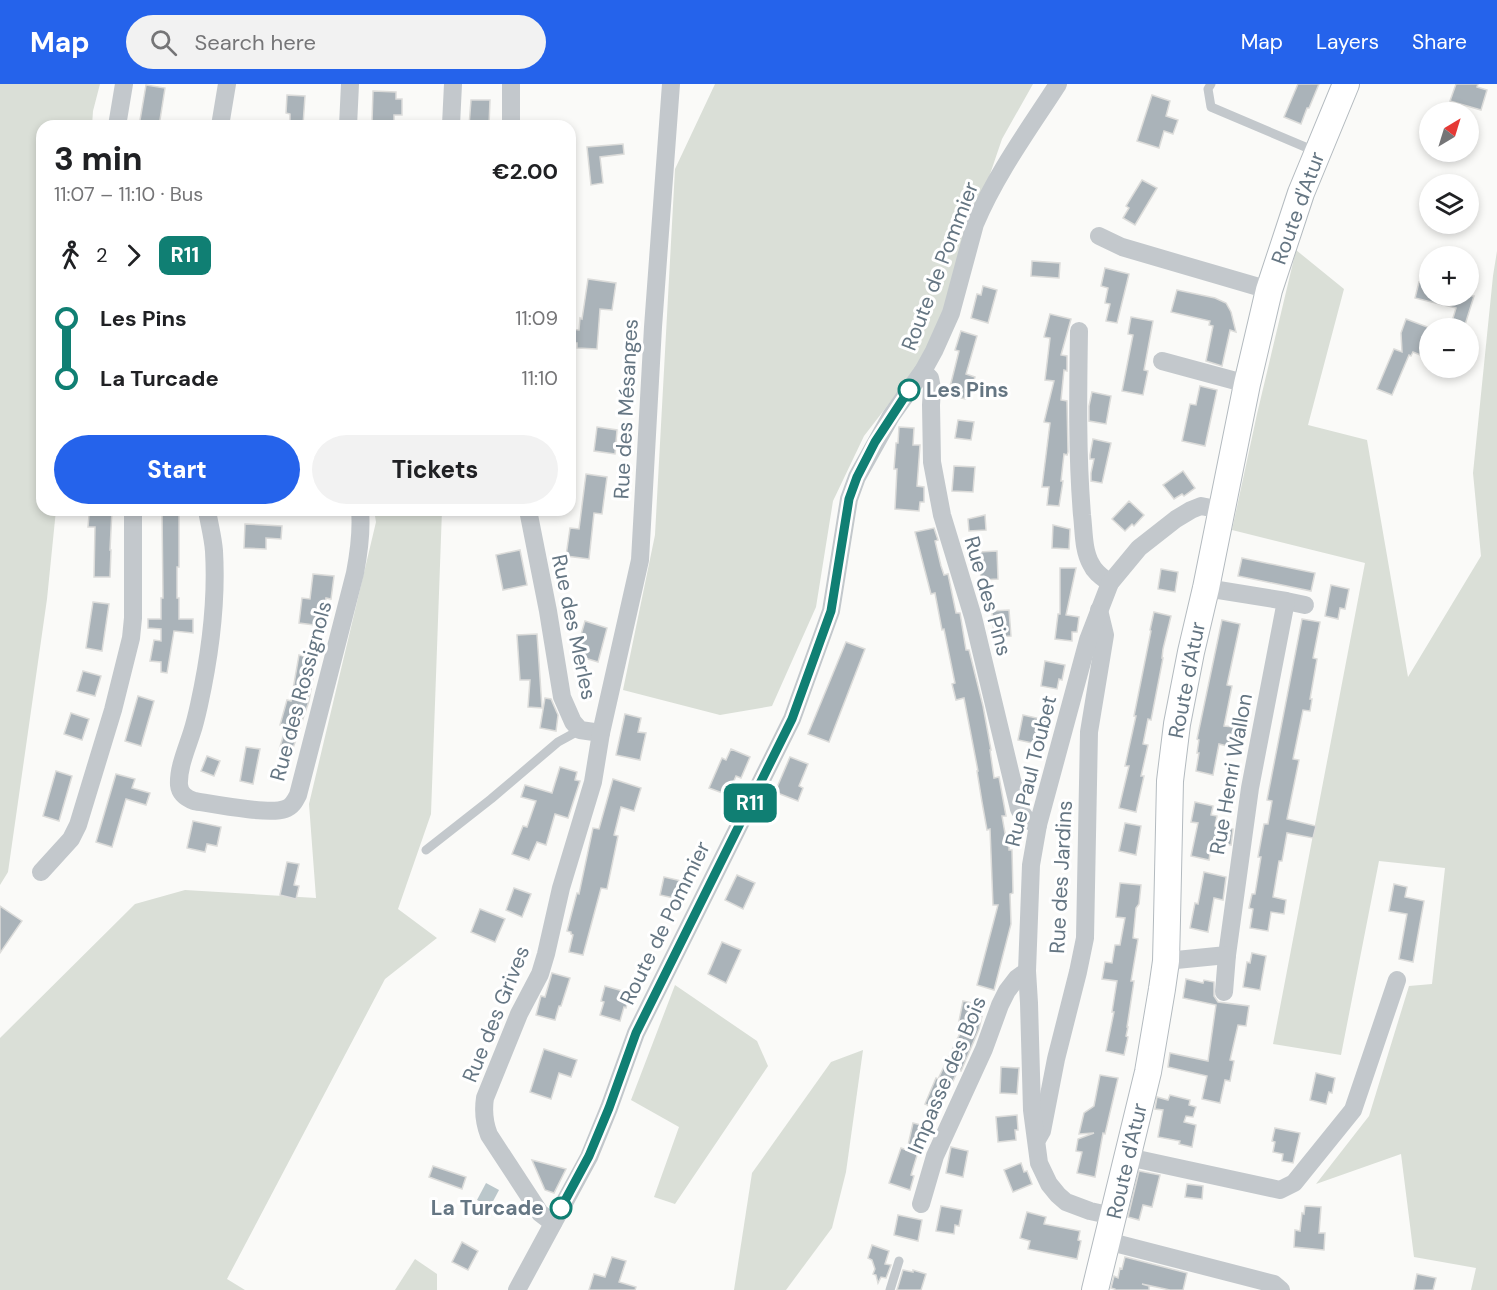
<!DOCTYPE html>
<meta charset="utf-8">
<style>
:root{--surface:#fff;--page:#f2f2f2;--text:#202124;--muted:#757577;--accent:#2563eb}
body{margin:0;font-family:"DM Sans",sans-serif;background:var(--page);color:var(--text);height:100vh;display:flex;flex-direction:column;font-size:22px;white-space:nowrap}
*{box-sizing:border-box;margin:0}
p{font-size:20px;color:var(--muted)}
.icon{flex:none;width:33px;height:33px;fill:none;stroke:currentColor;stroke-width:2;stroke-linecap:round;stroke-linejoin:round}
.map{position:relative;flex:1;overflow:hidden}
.panel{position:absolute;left:36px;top:36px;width:540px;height:396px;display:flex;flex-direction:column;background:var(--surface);border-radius:18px;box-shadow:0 3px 9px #0003}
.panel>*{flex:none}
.badge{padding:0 12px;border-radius:9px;font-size:21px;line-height:39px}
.needle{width:39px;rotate:38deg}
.fabs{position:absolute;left:1419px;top:18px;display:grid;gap:12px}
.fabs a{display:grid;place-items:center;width:60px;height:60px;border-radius:50%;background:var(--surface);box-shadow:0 3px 9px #0003;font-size:30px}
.map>.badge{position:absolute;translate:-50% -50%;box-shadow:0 0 0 3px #fff}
.legs{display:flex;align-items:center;gap:9px;height:66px;padding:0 18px;font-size:20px}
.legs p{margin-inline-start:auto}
.headline{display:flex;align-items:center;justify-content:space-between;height:102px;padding:0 18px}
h1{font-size:33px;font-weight:800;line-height:45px}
.primary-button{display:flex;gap:12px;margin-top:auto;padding:12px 18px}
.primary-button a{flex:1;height:69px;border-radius:36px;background:var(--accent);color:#fff;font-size:24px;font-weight:800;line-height:69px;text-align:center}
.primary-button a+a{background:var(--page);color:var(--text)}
ul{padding:0 18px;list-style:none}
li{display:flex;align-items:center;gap:21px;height:60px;font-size:22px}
li i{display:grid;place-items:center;width:9px;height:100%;margin:0 8px;background:currentColor}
li i::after{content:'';width:15px;height:15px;margin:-8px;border:4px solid;border-radius:50%;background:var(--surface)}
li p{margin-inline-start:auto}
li:first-child i{background:linear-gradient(#0000 50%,currentColor 0)}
li:last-child i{background:linear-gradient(currentColor 50%,#0000 0)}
header{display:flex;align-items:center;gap:36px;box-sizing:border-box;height:84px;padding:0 30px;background:var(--accent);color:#fff}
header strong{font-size:28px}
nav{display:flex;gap:33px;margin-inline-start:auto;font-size:21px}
.search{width:420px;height:54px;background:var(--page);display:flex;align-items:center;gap:15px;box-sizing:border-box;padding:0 21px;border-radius:33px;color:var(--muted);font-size:22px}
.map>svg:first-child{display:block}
.green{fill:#dadfd7}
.water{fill:#bbc7cb}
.building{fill:#aab3b9;stroke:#dcdcda;stroke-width:1.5}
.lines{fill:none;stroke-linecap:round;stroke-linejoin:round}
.secondary-casing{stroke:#b3babf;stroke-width:28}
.lane{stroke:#c3c8cc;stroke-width:9}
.street{stroke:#c3c8cc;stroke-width:18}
.secondary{stroke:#fff;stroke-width:26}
.line-1-casing{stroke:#fff;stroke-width:14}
.line-1{stroke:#107f73;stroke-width:9}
.stop-1-dot{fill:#fff;stroke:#107f73;stroke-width:3}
.labels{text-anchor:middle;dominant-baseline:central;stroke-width:6;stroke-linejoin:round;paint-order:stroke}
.street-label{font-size:21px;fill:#657683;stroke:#fff}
.stop-label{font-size:21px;font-weight:bold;fill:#657683;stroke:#fff;text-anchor:start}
</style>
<header>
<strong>Map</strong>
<div class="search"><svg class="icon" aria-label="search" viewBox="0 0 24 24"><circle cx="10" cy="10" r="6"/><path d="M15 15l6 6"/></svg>Search here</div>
<nav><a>Map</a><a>Layers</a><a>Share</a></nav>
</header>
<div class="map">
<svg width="1497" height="1206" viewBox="0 0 1497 1206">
<rect width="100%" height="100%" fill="#fafaf8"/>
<g class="green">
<polygon points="0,0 100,0 93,27 92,42 42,42 42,426 56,426 47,515 8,788 0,801"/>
<polygon points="715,0 1033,0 1002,55 970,149 951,217 925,273 864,352 833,417 816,523 772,622 720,631 623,606 655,451 675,85"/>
<polygon points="1296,166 1344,205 1308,341 1367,356 1408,593 1481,472 1473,389 1493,192 1497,167 1497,1206 1471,1206 1476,1184 1414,1173 1401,1070 1316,1100 1369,1032 1409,902 1432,900 1445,784 1379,777 1341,971 1273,960 1365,479 1232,446 1257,330"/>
<polygon points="374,426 442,426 431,730 398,825 437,854 385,895 227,1195 245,1206 0,1206 0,954 135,820 185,806 316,814 309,720 376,438"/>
<polygon points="675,901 757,957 768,982 675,1120 654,1113 679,1043 631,1016"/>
<polygon points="863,966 846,1088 832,1144 786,1206 734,1206 752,1089 831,978"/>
<polygon points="415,1175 437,1190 437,1206 395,1206"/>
</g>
<polygon class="water" points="486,1099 499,1106 490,1123 477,1116"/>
<g class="building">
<polygon points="1298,0 1319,0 1309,24 1307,24 1301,40 1284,33"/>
<polygon points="1456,0 1478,0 1477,3 1487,6 1481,26 1450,17"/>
<polygon points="146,1 165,4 159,42 139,42"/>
<polygon points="373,7 396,8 396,15 402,15 402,31 394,31 394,39 372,38"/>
<polygon points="287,11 305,12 303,41 290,40 290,30 286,29"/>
<polygon points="1152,11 1170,17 1166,32 1178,36 1173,50 1164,47 1159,64 1137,57"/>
<polygon points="471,16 490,16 489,42 469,42"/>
<polygon points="623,60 624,70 600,73 603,99 591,101 587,63"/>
<polygon points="1142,96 1157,104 1135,141 1123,134 1129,124 1126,122"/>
<polygon points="1032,177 1060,179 1059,194 1031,192"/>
<polygon points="1105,184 1129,190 1117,239 1106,237 1110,220 1105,219 1108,204 1101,202"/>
<polygon points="588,195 616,199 612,226 600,225 597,265 577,264 577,259 570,259 570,245 579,246 580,234 582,235"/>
<polygon points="1419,198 1430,201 1430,212 1474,212 1464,244 1450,244 1456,224 1415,214"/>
<polygon points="983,202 997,206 988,239 971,234 977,210 981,211"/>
<polygon points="1177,206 1215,214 1226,219 1231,228 1236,248 1230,246 1222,282 1206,277 1213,242 1209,241 1210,237 1171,228"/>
<polygon points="1050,230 1071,235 1061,271 1067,272 1067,287 1064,286 1061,316 1067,317 1068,368 1067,371 1064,370 1061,397 1063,397 1059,422 1047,421 1049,403 1042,403 1050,339 1044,338 1054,297 1045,296 1050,254 1044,253"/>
<polygon points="1131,233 1153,237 1144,286 1148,287 1143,311 1122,307 1133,251 1128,250"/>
<polygon points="1406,235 1430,244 1430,275 1413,268 1411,272 1409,271 1392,311 1377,305 1394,265 1402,268 1401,249"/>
<polygon points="961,247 977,252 966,290 975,293 971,307 968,306 966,315 948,311 959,267 955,266"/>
<polygon points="1200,302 1217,306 1205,362 1182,357 1190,320 1196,321"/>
<polygon points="1092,308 1111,312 1106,340 1089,337 1089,322"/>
<polygon points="958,336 974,338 971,356 955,354"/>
<polygon points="597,343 617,346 615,370 594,367"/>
<polygon points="899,343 914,344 913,361 920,361 917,402 924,403 924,418 920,418 919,427 895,425 897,385 894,385 896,359 898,359"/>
<polygon points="1093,355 1111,359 1102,399 1091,397 1091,389 1094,375 1090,375 1090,371"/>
<polygon points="954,382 975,383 973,408 952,407"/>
<polygon points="1183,387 1195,404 1184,412 1182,410 1174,415 1163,401"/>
<polygon points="586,390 607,393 602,430 594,429 589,475 566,472 570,444 579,445"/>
<polygon points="1129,417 1144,431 1134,442 1132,440 1125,447 1112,435"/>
<polygon points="95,426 112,426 110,466 111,466 110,493 94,493 95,443 88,443 89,431 95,431"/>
<polygon points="162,427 179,427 179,483 177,483 177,514 179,514 179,535 193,535 193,549 174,547 167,589 161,588 161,578 150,577 154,556 161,557 161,545 148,544 148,535 161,535 161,514 163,514"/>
<polygon points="985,431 986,446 969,447 968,435"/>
<polygon points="245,440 282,442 281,455 266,454 266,465 244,464"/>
<polygon points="1053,441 1070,445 1069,465 1052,464"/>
<polygon points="934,444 938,456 935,457 941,482 944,491 948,490 956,529 960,529 966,566 969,566 983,622 991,666 990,666 994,694 999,693 1006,732 1002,732 1006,755 1009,755 1009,766 1012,766 1013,809 1010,810 1011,840 994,906 977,901 998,821 993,821 990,745 987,746 982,718 977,687 978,687 964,614 956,616 952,600 955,599 944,545 942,546 935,509 931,510 915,448"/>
<polygon points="520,466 527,501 503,506 496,471"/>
<polygon points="997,467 998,495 981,496 979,468"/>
<polygon points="1242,474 1315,489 1311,507 1238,492"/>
<polygon points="1060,484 1076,484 1066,531 1079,533 1077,548 1072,548 1072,557 1055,555 1058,530 1060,530"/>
<polygon points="1161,485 1178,488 1175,508 1158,505"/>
<polygon points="313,490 334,492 331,515 326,514 322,542 299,539 302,514 310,515"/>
<polygon points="1331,501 1349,505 1345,525 1340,524 1338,535 1325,532"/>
<polygon points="93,518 109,520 102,567 86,564"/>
<polygon points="1009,526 1011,552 994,553 992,527"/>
<polygon points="1154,528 1171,532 1163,565 1162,574 1163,574 1151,636 1148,635 1143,660 1148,661 1141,692 1144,692 1136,728 1119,724 1129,682 1125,682 1136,632 1134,632 1151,547 1150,546"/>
<polygon points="1302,535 1320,538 1313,574 1317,575 1310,615 1312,615 1310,627 1303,626 1293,675 1299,676 1287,735 1316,742 1313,754 1287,749 1282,777 1279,777 1273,813 1286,816 1284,830 1271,828 1268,847 1250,844 1253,825 1249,824 1252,810 1255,810 1261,773 1258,773 1264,740 1268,740 1272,717 1267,716"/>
<polygon points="1222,536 1240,540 1227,601 1232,602 1224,642 1235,643 1231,663 1219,660 1213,691 1196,687 1199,669 1197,669 1199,656 1197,655"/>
<polygon points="585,537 607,544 598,578 575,571"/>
<polygon points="537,550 539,579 542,624 528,623 530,596 520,596 517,551"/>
<polygon points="846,558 865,565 829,658 808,650"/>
<polygon points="299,571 316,575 309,617 291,670 279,666 286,643 280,641 287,616 291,617"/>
<polygon points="1045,577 1065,581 1062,596 1059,595 1057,605 1041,602"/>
<polygon points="83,587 101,592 95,612 77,607"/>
<polygon points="138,612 154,617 141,662 125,657"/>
<polygon points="545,614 551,615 558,631 556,647 540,644"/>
<polygon points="71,629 89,635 82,656 64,650"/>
<polygon points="625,630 641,634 638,648 646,649 640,676 616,671"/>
<polygon points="1023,631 1050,637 1048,651 1044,650 1042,661 1018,656"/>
<polygon points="246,663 260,665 253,700 240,697"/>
<polygon points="731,665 750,673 741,694 736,692 728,711 709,704 722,674 726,676"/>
<polygon points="207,672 220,677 214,692 201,687"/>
<polygon points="790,673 808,680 799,702 803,704 798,717 775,708"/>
<polygon points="560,683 577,688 575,696 580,697 568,734 555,730 546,761 537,758 529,776 512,770 523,742 527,743 536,717 521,713 525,701 552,709"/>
<polygon points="56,687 72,692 59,737 43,732"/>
<polygon points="116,690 135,695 132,704 150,709 146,721 126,715 112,763 96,758"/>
<polygon points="613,695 641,704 634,727 621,723 614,751 618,752 607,805 601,804 583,871 569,868 573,851 571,850 571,848 567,847 577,809 579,810 593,744 599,745"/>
<polygon points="1195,718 1213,722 1211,731 1217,732 1215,742 1233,745 1231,761 1212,757 1209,776 1191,772 1198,739 1191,738"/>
<polygon points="193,737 221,743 217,762 207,760 205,768 187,764"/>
<polygon points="1125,739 1141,742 1136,771 1119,767"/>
<polygon points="287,778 299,780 294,801 299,802 296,815 280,811"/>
<polygon points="1204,788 1226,793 1223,816 1214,814 1208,848 1190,844 1195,819 1198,820"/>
<polygon points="737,791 755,799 743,825 725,816"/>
<polygon points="664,793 686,798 683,816 660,811"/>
<polygon points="1120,799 1141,801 1139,820 1136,824 1133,854 1138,855 1131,897 1134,897 1127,943 1128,943 1126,952 1128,953 1124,971 1106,967 1114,928 1112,928 1117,897 1102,895 1105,878 1112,879 1115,861 1120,861 1125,834 1116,833"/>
<polygon points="1394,800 1407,803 1405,813 1424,817 1413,878 1399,875 1407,830 1389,827"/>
<polygon points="514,804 531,810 522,833 506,826"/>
<polygon points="0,822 22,837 0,869"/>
<polygon points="480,825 505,835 495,858 471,848"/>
<polygon points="722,858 741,866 726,899 708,890"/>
<polygon points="1252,869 1266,872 1260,906 1243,903 1247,878 1250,879"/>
<polygon points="552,889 570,894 561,922 559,922 555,936 536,931 541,912 545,913"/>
<polygon points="1186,895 1203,899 1204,896 1214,898 1214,912 1218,918 1249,922 1246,942 1238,941 1230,976 1234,977 1230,997 1225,996 1220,1019 1202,1015 1207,992 1168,983 1170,969 1208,977 1216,921 1183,914"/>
<polygon points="605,902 630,909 626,924 624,923 620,937 600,931 604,918 601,917"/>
<polygon points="963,917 981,921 979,931 982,932 979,945 961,987 958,986 940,1026 925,1020 936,994 938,995 963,943 958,942"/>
<polygon points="544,965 577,976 571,993 559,989 551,1015 530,1008"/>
<polygon points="1001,983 1019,984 1017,1010 1000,1009"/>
<polygon points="1316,989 1335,994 1332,1009 1329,1008 1326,1020 1310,1016"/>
<polygon points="1100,991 1118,994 1105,1050 1103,1049 1095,1093 1077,1089 1082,1068 1076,1067 1078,1055 1094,1049 1079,1050 1084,1029 1094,1022"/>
<polygon points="1170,1011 1190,1016 1189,1021 1196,1023 1193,1033 1186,1032 1184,1038 1196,1041 1192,1063 1179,1060 1180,1057 1158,1053 1163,1026 1155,1025 1157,1013 1168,1016"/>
<polygon points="1017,1031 1018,1046 1015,1046 1016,1056 998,1058 996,1033"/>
<polygon points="913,1039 929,1043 923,1069 918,1068 911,1091 914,1092 910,1106 889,1099 901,1064 907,1066"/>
<polygon points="1275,1044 1300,1049 1293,1079 1282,1077 1283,1070 1273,1068 1275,1058 1272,1057"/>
<polygon points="951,1063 968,1067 963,1093 946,1089"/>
<polygon points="532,1076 566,1085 554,1109 545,1106"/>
<polygon points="1021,1079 1024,1088 1027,1087 1032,1100 1013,1108 1004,1086"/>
<polygon points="433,1082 466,1093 462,1105 429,1093"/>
<polygon points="1139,1087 1160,1091 1152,1123 1143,1121 1139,1136 1128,1133"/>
<polygon points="1187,1100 1203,1102 1202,1115 1185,1113"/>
<polygon points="941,1122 962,1126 959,1142 955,1141 954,1150 936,1147"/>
<polygon points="1305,1122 1321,1123 1319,1149 1325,1149 1324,1166 1294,1163 1295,1146 1300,1147 1302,1129 1304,1130"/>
<polygon points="1027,1128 1046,1133 1044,1140 1080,1147 1078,1156 1081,1157 1077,1175 1028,1165 1030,1157 1020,1154"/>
<polygon points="898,1131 922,1136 918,1157 894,1151"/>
<polygon points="462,1158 478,1167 468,1186 452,1178"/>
<polygon points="872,1161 889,1167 885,1180 891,1181 886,1194 881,1193 878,1199 876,1191 873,1190 875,1185 872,1176 868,1174"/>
<polygon points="612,1173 626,1177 619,1198 636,1203 635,1206 589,1206 594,1190 605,1193"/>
<polygon points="1125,1173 1187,1189 1183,1206 1170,1206 1142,1200 1149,1202 1149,1206 1115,1206 1115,1205 1111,1204 1114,1192 1118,1194 1120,1184 1122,1185"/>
<polygon points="903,1186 913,1188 913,1186 926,1190 921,1206 897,1206"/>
<polygon points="1417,1190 1436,1194 1433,1206 1414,1206"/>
</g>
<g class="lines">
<g class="secondary-casing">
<polyline id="secondary" points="1095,1206 1148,988 1162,905 1166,877 1167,836 1170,697 1177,640 1191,568 1206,504 1247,300 1269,206 1301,109 1346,0"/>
</g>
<g class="lane">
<polyline points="1211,0 1208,5 1211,23 1317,68"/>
<polyline points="426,766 491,715 558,658 580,646"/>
<polyline points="890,1206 899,1177"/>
</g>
<g class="street">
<polyline points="511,0 511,42"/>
<polyline points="451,41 453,0"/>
<polyline points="117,42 124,0"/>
<polyline points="220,42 227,0"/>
<polyline points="348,42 350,0"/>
<polyline points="1099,152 1122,163 1269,206"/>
<path d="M1079,247C1078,309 1077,370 1082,431C1084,447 1083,466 1091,480C1095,489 1102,493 1110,499"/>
<polyline points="1162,277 1247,300"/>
<polyline points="923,287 930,294 932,304 931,321 932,378 942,431 973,533 1019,725 1026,735 1038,741"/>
<path d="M207,426C209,439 213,453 214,467C217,518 210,571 199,621C197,630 195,639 192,648C187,664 178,684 179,701C180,710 186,714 194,717C213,720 269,731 285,725C292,723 295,717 298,711L355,489C359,468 362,448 360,426"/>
<polyline points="528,426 548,527 562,613 573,638 580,646 601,649"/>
<polyline points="1286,517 1305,521"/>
<polyline points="41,788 71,755 78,741 113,626 131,554 133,534 133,426"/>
<polyline points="1166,877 1227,871 1250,704 1286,517 1206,504"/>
<polyline points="1224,908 1227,871"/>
<polyline points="1038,1054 1042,1047 1056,975 1078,888 1085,854 1089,648 1105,551 1099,526"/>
<polyline points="1128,1073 1280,1106 1294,1099 1353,1026 1397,896"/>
<polyline points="921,1120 935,1072 984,965 1000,921 1007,907 1017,894 1027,887"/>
<polyline points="1113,1132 1090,1127 1066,1118 1058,1111 1049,1100 1039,1079 1032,1026 1029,919 1027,887 1031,781 1038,741 1088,556 1110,499 1139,464 1176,435 1191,426 1201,422 1221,426"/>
<path d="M553,1139L540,1129L489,1051C484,1038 483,1027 485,1014L519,930L540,890L546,870L561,804L593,698L601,649L640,476L653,243L671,0"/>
<polyline points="1107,1157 1274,1200 1281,1206"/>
<path d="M517,1206L589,1073L609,1024L636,949L792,635L831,527L849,415L857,393L891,332L923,287L934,267L951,229L975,140C996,90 1029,45 1058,0"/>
</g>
<use href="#secondary" class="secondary"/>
</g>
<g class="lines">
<g class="line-1-casing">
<polyline id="line-1" points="561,1124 589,1072 609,1024 636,949 792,635 831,527 849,415 857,393 875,358 909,306"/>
</g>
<use href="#line-1" class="line-1"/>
</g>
<g class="stop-1-dot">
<circle cx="909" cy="306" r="10"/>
<circle cx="561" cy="1124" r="10"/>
</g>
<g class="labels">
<g class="street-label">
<text transform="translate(1298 124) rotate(-70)">Route d'Atur</text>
<text transform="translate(940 182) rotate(-69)">Route de Pommier</text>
<text transform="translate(626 325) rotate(-87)">Rue des Mésanges</text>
<text transform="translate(988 512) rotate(74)">Rue des Pins</text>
<text transform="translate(574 543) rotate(78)">Rue des Merles</text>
<text transform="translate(1187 596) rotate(-79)">Route d'Atur</text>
<text transform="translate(301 607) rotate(-75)">Rue des Rossignols</text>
<text transform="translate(1031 687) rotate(-76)">Rue Paul Toubet</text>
<text transform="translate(1231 690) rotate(-80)">Rue Henri Wallon</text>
<text transform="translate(1061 793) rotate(-87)">Rue des Jardins</text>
<text transform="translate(665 839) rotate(-64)">Route de Pommier</text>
<text transform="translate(496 930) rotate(-68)">Rue des Grives</text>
<text transform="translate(947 991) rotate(-67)">Impasse des Bois</text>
<text transform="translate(1127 1077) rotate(-77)">Route d'Atur</text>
</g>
<g class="stop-label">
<text x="926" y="306">Les Pins</text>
<text x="544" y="1124" text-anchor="end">La Turcade</text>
</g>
</g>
</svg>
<div class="fabs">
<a><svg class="needle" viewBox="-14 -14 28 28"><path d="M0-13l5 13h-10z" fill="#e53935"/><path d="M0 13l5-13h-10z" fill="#757577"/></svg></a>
<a><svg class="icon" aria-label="layers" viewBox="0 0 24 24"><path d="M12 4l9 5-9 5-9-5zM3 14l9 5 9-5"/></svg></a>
<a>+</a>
<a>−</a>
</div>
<b class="badge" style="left:750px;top:719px;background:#107f73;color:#fff">R11</b>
<section class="panel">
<div class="headline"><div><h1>3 min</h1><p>11:07 – 11:10 · Bus</p></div><b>€2.00</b></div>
<div class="legs"><svg class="icon" aria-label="walk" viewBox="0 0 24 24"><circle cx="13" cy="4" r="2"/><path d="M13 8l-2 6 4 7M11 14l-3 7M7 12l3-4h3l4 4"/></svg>2<svg class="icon" aria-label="forward" viewBox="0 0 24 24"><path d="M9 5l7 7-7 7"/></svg><b class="badge" style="background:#107f73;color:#fff">R11</b></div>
<ul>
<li><i style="color:#107f73"></i><b>Les Pins</b><p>11:09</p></li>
<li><i style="color:#107f73"></i><b>La Turcade</b><p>11:10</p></li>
</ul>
<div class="primary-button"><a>Start</a><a>Tickets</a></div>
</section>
</div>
